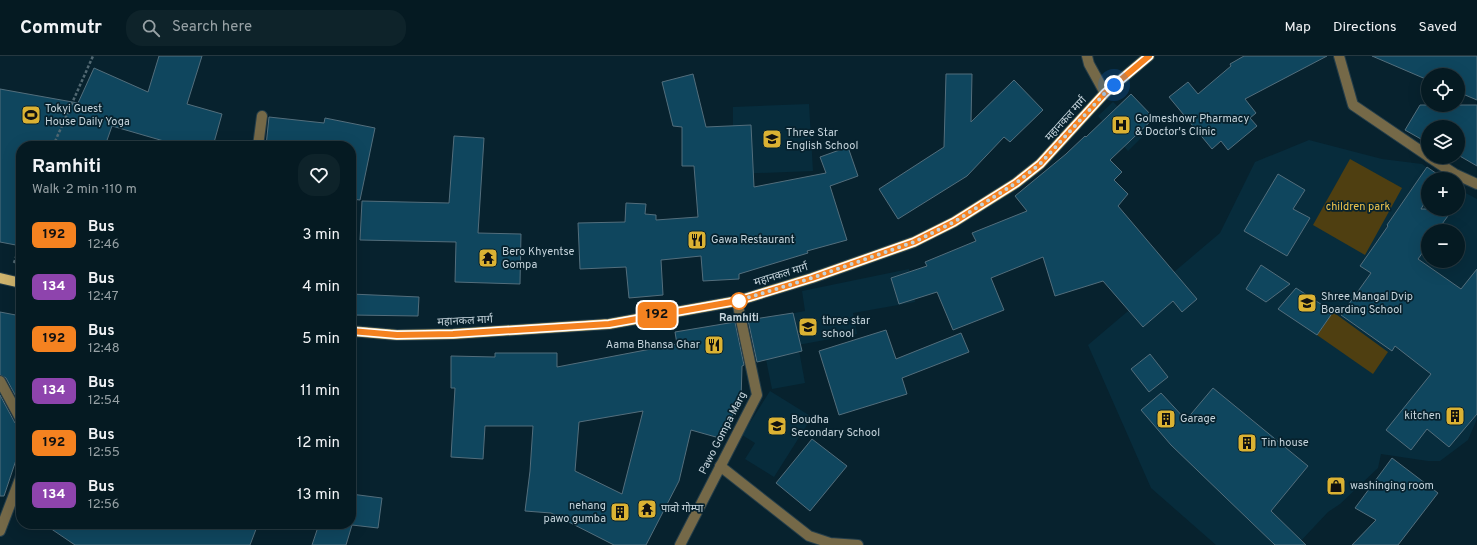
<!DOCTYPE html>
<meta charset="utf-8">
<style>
:root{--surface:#051a22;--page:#0e232a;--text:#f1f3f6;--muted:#97a1a5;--line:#263840}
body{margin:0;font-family:Overpass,"Noto Sans Devanagari",sans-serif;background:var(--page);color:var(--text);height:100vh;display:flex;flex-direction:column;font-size:15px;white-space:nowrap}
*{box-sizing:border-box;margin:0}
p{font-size:13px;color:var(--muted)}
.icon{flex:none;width:22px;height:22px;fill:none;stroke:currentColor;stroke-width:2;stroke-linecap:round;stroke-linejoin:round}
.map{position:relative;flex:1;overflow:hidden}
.details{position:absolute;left:16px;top:85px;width:340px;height:388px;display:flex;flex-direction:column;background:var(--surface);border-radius:16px;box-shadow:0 4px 16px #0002,0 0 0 1px var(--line)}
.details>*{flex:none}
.badge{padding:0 8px;border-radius:6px;font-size:14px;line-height:26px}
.buttons{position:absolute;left:1421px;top:12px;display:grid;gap:8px}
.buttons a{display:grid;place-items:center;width:44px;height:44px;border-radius:50%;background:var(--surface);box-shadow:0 4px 16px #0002,0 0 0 1px var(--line);font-size:20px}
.you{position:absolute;width:20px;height:20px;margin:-10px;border:3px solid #fff;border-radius:50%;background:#1a73e8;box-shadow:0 0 0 6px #1a73e833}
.map>.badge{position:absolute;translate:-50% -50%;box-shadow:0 0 0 2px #fff}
.round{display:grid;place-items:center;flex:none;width:42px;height:42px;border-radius:16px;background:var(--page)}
.headline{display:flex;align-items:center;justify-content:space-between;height:68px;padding:0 16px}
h1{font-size:19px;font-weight:700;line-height:30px}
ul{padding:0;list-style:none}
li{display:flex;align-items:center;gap:12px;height:52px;padding:0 16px}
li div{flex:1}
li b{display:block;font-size:15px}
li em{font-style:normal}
li .badge{min-width:44px;font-weight:700;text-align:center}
header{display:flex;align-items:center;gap:24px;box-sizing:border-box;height:56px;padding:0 20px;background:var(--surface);border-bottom:1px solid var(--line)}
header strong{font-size:19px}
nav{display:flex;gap:22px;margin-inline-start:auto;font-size:14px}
.search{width:280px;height:36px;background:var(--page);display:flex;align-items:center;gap:10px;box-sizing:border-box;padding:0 14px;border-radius:16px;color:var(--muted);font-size:15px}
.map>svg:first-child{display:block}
.built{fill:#072c3c;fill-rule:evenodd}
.green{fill:#4f3f11}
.building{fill:#0f465e;stroke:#536e7c;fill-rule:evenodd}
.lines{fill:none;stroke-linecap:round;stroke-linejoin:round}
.minor-casing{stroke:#253e4a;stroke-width:12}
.major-casing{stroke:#253e4a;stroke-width:12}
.path{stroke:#516872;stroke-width:2.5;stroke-dasharray:3 2;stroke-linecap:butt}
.minor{stroke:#756948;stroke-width:10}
.major{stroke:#cfb46d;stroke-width:10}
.line-casing{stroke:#fff;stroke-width:9}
.line{stroke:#f58220;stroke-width:6}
.walk{stroke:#c5d4dc;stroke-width:4;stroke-dasharray:0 7.2}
.stop-dot{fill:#fff;stroke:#f58220;stroke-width:2}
.labels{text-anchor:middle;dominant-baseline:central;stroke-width:3.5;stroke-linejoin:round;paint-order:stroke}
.poi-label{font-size:11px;fill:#c5d4dc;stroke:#07222e;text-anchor:start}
.street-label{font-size:11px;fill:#c5d4dc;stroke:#07222e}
.park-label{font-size:11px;fill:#eec44c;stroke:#07222e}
.stop-label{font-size:11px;font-weight:bold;fill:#c5d4dc;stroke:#07222e}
</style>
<header>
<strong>Commutr</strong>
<div class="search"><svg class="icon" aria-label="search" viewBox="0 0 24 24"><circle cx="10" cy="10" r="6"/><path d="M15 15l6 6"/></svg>Search here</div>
<nav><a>Map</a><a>Directions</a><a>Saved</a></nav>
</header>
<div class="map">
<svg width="1477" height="489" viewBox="0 0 1477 489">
<rect width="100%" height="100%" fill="#07222e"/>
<g class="built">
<polygon points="1113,46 1146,77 1128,95 1098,60"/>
<polygon points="809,48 813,115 733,118 733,51"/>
<path d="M1309,84L1382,103L1422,108L1444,123H1428V153H1458V133L1477,143V363L1468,384L1440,405H1428L1381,398L1378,412L1340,448L1328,456L1297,489H1216L1151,432L1088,289L1220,177L1255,106ZM1428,175H1458V205H1428Z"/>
<polygon points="909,213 915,246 853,257 857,278 798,289 805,327 772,333 758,264 805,255 802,235"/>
<polygon points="770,335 812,361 774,421 745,403 755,387 742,379"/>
</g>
<g class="green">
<polygon points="1350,103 1402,132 1365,199 1313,169"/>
<polygon points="1333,256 1388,296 1373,318 1317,279"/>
</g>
<g class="building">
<polygon points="159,0 202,0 187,48 222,58 213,90 181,90 112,70 105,90 21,90 21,190 0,186 0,33 78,47 94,12 148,36"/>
<polygon points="1244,0 1327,0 1245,43 1256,57 1250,62 1257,70 1228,94 1221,85 1212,93 1169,41 1188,26 1198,38 1231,10 1230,8"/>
<polygon points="1372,0 1477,0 1477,44 1458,36 1458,19 1428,19 1428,24"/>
<polygon points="693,18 706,71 751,69 754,131 826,117 820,101 848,91 858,120 830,130 847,184 807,195 808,197 739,218 739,223 703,225 701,200 661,204 663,239 629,242 626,211 580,213 578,167 625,166 626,147 646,148 645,158 656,159 656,164 698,161 694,110 682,110 682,71 673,70 662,26"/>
<polygon points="946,18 972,18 971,66 1014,24 1043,54 1010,86 1004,81 967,120 898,163 879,133 944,91"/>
<polygon points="1131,38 1154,62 1110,104 1122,116 1114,124 1128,138 1118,150 1197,243 1182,256 1173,245 1143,271 1103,225 1055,240 1043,201 991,222 1004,254 953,274 937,236 899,248 891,222 927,210 925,206 976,185 972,177 1027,155 1015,140 1066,98 1085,80 1086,81"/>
<polygon points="1420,49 1477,49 1477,110 1458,99 1458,71 1428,71 1428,87 1405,74"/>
<polygon points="269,61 324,67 325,62 375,72 360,144 351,143 351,90 266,90"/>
<polygon points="454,80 484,82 478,177 521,178 520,228 455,226 456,186 360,184 362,145 449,147"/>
<polygon points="1427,111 1440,120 1438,123 1428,123 1428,141 1421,153 1453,153 1437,175 1428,175 1428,189 1418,203 1461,233 1477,213 1477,358 1449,391 1427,373 1411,394 1386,374 1431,318 1395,290 1392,295 1341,259 1371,217 1360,210 1388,170 1387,169"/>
<polygon points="1278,118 1305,134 1293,153 1310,162 1287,200 1244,175"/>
<polygon points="1261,209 1290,228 1266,246 1246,233"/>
<polygon points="1296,232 1333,256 1317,279 1278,253"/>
<polygon points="351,238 419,241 418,260 351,259"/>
<polygon points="0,256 21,260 21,350 6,322 0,319"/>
<polygon points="793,257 802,295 757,306 748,264"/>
<path d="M735,266L744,309L742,310L741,345H738L723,383L691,374L679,425L646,489H614L551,457L525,455L530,415L533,370H485L483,403L451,401L455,332H451V300L495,301V297H557V311L677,288L675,276ZM643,355L622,438L575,415L579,366Z"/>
<polygon points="886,274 896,303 961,277 969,296 902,322 907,338 839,359 819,295"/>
<polygon points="1150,298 1168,321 1149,336 1131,313"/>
<polygon points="1213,332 1308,410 1271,455 1306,489 1275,489 1171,389 1141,354 1161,337 1186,364"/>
<polygon points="0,339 15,367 21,370 21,389 4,440 0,440"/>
<polygon points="812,383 847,410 810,455 776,427"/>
<polygon points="1392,402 1438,437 1398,489 1352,489 1376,464 1355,452"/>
<polygon points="351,438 382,442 378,472 352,469 346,489 312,489 319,468 351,468"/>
<polygon points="44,468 258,468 250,489 75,489"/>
</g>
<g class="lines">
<g class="minor-casing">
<g id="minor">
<polyline points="1087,0 1089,8 1105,37"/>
<polyline points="1339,0 1353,49 1428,100"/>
<polyline points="258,90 262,60"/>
<polyline points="1429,101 1455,118 1477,128"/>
<polyline points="0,325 21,364"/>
<polyline points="720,410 809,480 830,487 858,489"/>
<polyline points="0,475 21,420"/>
<polyline points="680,489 757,339 737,245"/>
</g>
</g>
<g class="major-casing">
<g id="major">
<polyline points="0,222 21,227"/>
<polyline points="351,275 397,279 453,278 609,268 737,245 812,222 914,186 954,166 1016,127 1040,108 1105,37 1149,0"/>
</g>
</g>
<g class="path">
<polyline points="53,90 93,0"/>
<polyline points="14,207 21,186"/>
</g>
<use href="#minor" class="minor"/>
<use href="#major" class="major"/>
</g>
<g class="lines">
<g class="line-casing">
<polyline id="line" points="351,275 397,279 453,278 609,268 737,245 812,222 914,186 954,166 1016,127 1040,108 1105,37 1149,0"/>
</g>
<use href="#line" class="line"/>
<polyline class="walk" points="739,245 737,245 812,222 914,186 954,166 1016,127 1040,108 1105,37 1114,29"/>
</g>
<defs>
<g id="stadium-square" transform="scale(1)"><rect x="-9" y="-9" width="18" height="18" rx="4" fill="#dbb233" stroke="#07222e"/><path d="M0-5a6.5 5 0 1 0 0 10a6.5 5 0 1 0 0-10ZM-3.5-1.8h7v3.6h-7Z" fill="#111"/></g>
<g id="hospital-square" transform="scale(1)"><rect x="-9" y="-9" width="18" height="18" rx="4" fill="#dbb233" stroke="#07222e"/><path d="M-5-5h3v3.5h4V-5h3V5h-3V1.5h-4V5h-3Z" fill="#111"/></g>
<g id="school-square" transform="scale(1)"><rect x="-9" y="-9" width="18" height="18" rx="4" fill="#dbb233" stroke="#07222e"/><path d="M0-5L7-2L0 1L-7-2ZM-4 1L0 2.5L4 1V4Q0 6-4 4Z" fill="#111"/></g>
<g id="restaurant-square" transform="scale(1)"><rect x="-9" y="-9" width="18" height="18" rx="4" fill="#dbb233" stroke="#07222e"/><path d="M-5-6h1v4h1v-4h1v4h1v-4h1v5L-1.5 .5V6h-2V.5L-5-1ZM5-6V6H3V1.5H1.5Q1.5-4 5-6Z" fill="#111"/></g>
<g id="temple-square" transform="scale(1)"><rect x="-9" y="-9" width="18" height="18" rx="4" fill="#dbb233" stroke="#07222e"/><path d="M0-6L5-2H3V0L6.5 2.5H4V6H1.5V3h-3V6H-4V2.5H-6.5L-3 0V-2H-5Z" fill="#111"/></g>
<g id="building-square" transform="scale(1)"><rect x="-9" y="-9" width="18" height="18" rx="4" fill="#dbb233" stroke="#07222e"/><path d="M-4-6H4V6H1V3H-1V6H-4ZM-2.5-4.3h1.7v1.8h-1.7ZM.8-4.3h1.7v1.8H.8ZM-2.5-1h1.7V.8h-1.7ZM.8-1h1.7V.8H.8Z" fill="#111"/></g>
<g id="shop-square" transform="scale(1)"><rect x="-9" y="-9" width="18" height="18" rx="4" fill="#dbb233" stroke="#07222e"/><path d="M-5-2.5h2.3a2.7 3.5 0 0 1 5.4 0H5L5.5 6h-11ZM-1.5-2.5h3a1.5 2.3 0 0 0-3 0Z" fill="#111"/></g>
</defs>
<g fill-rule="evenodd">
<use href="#stadium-square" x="31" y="59"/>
<use href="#hospital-square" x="1121" y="69"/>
<use href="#school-square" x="772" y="83"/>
<use href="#restaurant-square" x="697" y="184"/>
<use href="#temple-square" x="488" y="202"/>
<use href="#school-square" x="1307" y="247"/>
<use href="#school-square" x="808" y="271"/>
<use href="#restaurant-square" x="714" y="289"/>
<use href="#building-square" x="1455" y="360"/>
<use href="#building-square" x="1166" y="363"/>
<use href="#school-square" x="777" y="370"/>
<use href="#building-square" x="1247" y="387"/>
<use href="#shop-square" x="1336" y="430"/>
<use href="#temple-square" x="647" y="453"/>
<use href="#building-square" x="620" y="456"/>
</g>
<circle class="stop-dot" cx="739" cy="245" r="8"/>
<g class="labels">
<g class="poi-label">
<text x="45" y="53">Tokyi Guest<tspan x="45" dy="13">House Daily Yoga</tspan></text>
<text x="1135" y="63">Golmeshowr Pharmacy<tspan x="1135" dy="13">&amp; Doctor's Clinic</tspan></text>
<text x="786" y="77">Three Star<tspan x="786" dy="13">English School</tspan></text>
<text x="711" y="184">Gawa Restaurant</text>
<text x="502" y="196">Bero Khyentse<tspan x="502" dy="13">Gompa</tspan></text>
<text x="1321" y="241">Shree Mangal Dvip<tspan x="1321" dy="13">Boarding School</tspan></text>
<text x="822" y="265">three star<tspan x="822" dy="13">school</tspan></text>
<text x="700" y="289" text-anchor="end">Aama Bhansa Ghar</text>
<text x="1441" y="360" text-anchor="end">kitchen</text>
<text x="1180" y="363">Garage</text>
<text x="791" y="364">Boudha<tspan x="791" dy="13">Secondary School</tspan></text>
<text x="1261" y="387">Tin house</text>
<text x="1350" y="430">washinging room</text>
<text x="606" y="450" text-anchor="end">nehang<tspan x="606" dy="13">pawo gumba</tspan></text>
<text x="661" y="453">पावो गोम्पा</text>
</g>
<g class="street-label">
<text transform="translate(1066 63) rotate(-48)">महानकल मार्ग</text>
<text transform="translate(781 219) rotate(-17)">महानकल मार्ग</text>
<text transform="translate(465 265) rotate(-3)">महानकल मार्ग</text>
<text transform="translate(723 377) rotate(-63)">Pawo Gompa Marg</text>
</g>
<g class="park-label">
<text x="1358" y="151">children park</text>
</g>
<g class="stop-label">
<text x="739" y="262">Ramhiti</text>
</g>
</g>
</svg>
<div class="buttons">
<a><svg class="icon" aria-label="locate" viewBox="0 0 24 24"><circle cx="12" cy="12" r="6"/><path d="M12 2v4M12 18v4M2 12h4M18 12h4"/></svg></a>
<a><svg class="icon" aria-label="layers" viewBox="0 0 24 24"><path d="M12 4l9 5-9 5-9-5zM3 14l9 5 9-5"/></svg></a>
<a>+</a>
<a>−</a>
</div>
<div class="you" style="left:1114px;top:29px"></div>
<b class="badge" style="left:657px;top:259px;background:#f58220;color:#111">192</b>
<section class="details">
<div class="headline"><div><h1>Ramhiti</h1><p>Walk · 2 min · 110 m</p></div><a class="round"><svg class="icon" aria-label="heart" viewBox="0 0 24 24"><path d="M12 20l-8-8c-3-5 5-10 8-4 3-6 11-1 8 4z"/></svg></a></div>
<ul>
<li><span class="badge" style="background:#f58220;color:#111">192</span><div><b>Bus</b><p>12:46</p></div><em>3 min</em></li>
<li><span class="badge" style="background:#8e44ad;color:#fff">134</span><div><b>Bus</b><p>12:47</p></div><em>4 min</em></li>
<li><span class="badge" style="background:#f58220;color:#111">192</span><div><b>Bus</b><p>12:48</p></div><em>5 min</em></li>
<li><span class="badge" style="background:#8e44ad;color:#fff">134</span><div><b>Bus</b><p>12:54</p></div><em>11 min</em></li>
<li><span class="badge" style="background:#f58220;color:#111">192</span><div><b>Bus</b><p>12:55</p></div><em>12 min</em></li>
<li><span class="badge" style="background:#8e44ad;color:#fff">134</span><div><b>Bus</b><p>12:56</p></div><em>13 min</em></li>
</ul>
</section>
</div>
